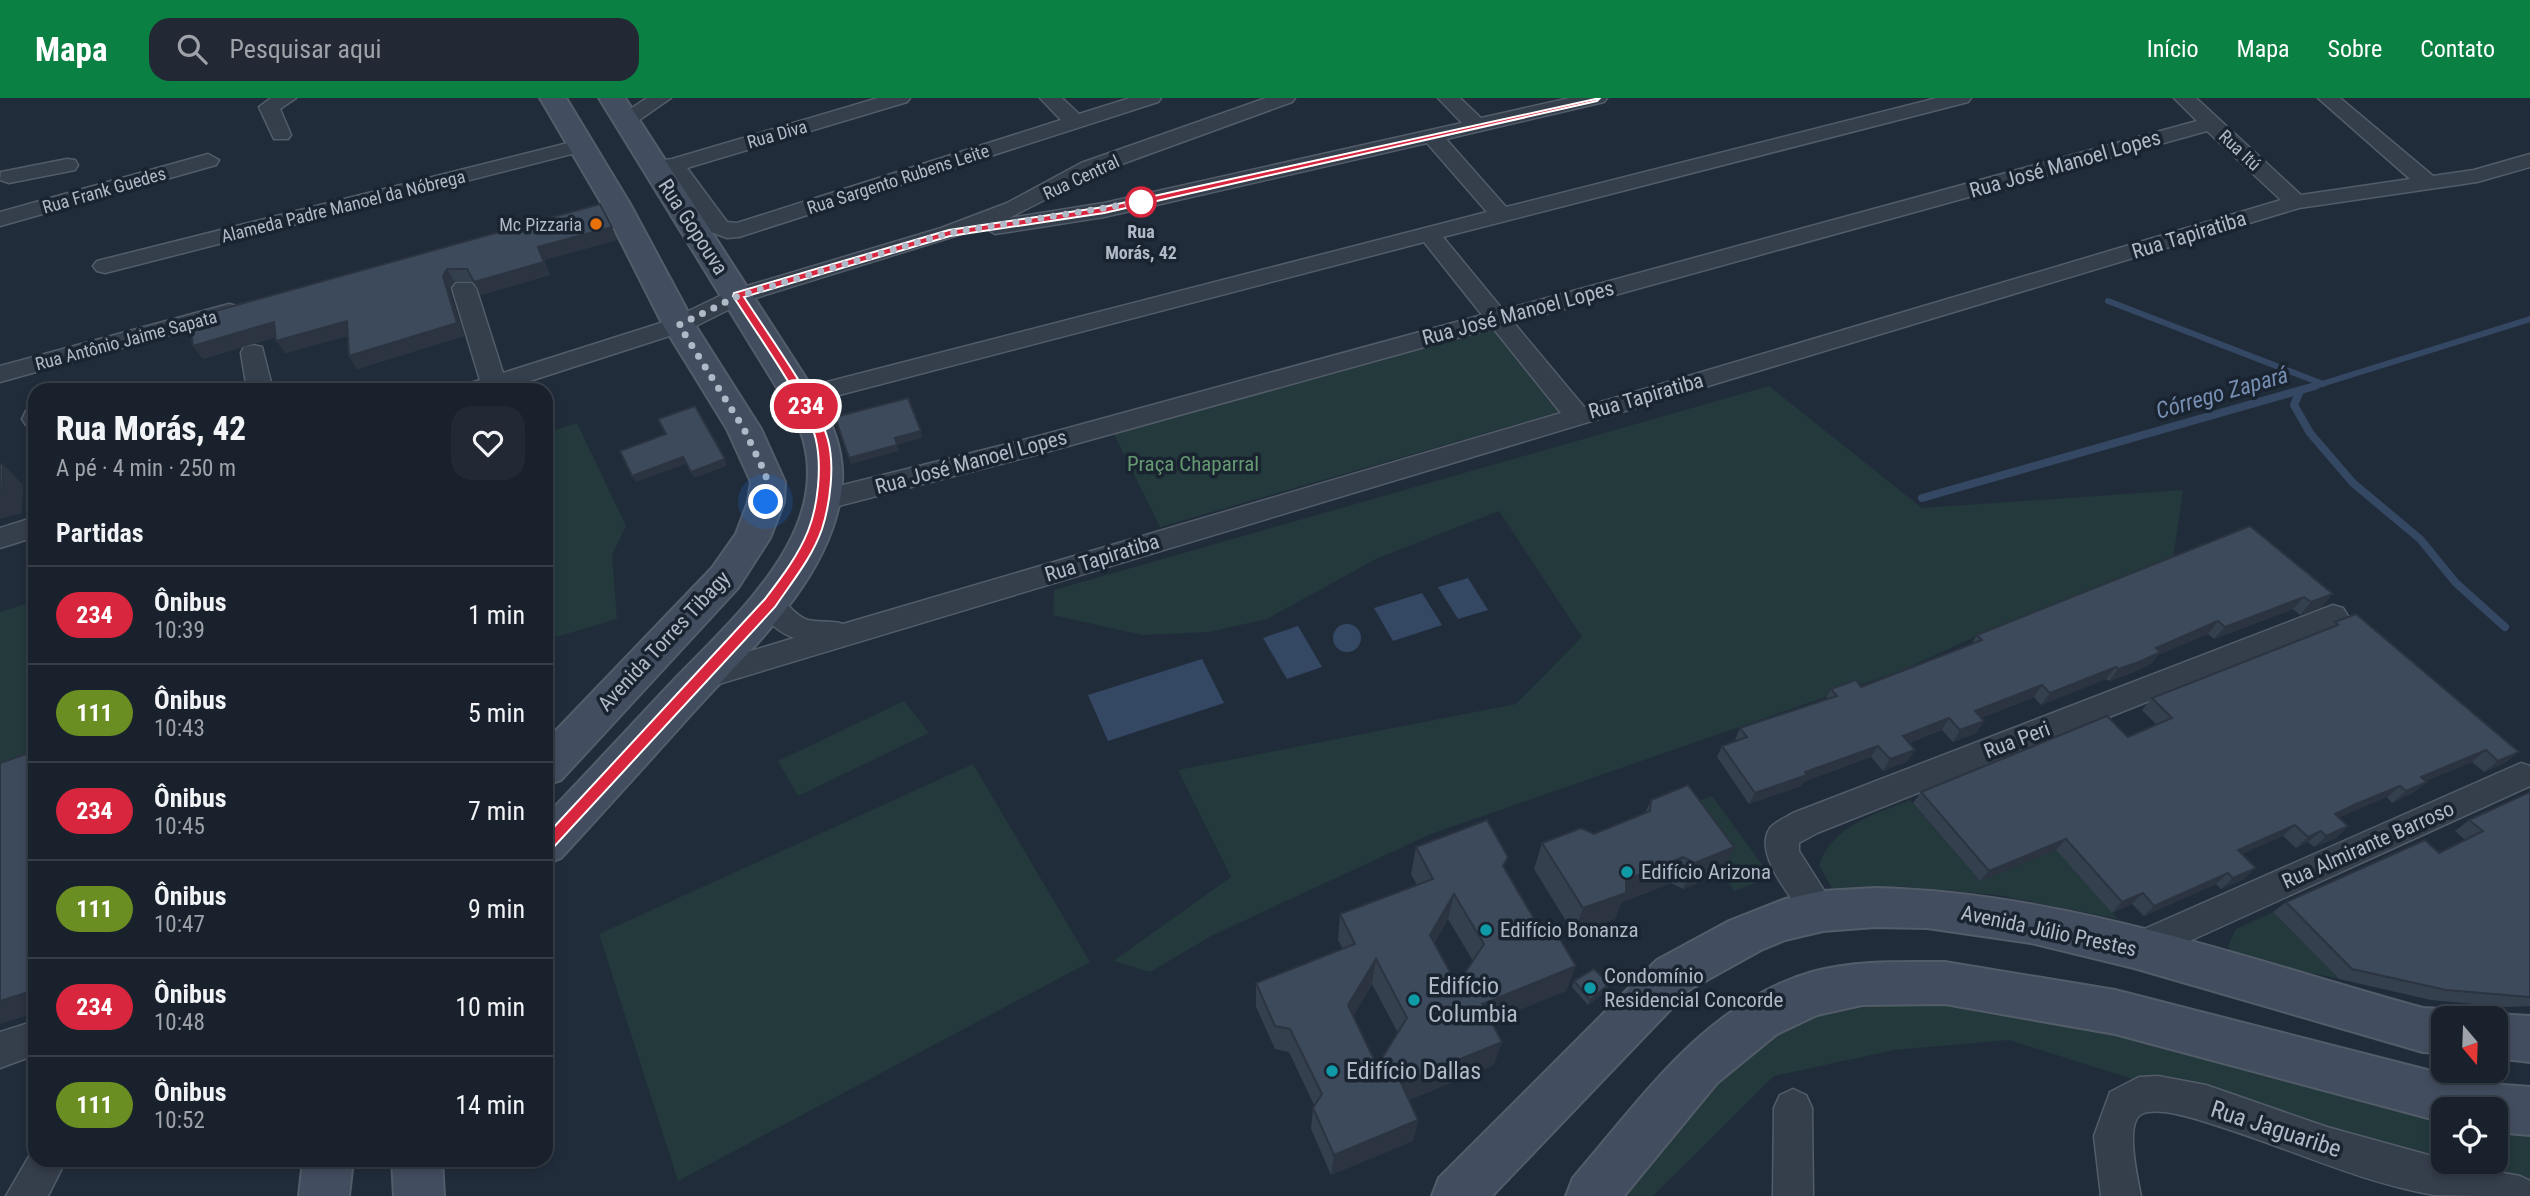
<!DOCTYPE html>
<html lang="pt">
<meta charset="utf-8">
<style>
:root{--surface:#19212c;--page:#222934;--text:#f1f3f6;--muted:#9fa3a9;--line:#373e48;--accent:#0b8043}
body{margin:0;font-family:"Roboto Condensed",sans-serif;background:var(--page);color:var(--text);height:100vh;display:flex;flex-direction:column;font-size:26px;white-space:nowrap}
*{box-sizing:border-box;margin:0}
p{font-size:23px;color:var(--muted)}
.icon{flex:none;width:38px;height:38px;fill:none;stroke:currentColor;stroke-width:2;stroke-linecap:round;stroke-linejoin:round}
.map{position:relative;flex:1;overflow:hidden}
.details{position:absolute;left:28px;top:285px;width:525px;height:784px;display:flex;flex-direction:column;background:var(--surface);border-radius:21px;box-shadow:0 4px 10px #0003,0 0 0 2px var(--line)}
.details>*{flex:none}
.badge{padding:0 14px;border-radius:23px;font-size:24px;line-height:46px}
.needle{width:46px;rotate:161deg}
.fabs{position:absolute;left:2431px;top:908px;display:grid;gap:14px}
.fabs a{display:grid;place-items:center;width:77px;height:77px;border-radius:14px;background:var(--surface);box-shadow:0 4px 10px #0003,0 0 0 2px var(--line);font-size:35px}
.you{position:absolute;width:35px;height:35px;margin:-18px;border:5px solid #fff;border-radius:50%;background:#1a73e8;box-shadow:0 0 0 10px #1a73e833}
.map>.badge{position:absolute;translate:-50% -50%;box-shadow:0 0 0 4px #fff}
h2{padding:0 28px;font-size:26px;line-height:63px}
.round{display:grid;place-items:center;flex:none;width:74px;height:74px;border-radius:21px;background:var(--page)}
.overview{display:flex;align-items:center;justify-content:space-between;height:119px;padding:0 28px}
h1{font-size:33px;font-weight:800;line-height:52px}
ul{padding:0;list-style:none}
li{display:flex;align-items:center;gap:21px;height:98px;padding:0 28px;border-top:2px solid var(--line)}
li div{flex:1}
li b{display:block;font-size:26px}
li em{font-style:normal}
li .badge{min-width:77px;font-weight:700;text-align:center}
header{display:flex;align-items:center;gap:42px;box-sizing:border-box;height:98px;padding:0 35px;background:var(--accent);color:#fff}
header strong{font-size:33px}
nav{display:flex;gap:38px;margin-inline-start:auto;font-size:24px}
.search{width:490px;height:63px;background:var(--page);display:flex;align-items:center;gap:18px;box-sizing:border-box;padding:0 24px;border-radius:21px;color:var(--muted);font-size:26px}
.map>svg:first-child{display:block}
.green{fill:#23393c}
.water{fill:#344763}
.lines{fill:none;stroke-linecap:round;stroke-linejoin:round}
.stream-far1{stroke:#344763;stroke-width:6}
.stream{stroke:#344763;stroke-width:8}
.minor-casing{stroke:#535c69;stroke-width:3}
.secondary-casing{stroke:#535c69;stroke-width:4}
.minor{fill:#353e4b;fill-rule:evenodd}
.secondary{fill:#424d5f;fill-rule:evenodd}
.wall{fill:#34404e;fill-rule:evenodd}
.shaded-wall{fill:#2b3440}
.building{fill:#3d4a5b;stroke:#2b3440;stroke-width:2;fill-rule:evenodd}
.line{fill:#d7263d;stroke:#fff;stroke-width:2}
.walk{stroke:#b0b9c7;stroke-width:7;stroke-dasharray:0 12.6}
.stop-dot{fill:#fff;stroke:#d7263d;stroke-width:3.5}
.food-dot{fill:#e8710a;stroke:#1a2330;stroke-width:2.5}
.culture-dot{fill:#0f9aa8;stroke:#1a2330;stroke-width:2.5}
.labels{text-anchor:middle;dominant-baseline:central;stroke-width:7;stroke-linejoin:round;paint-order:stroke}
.far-street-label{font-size:18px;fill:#b0b9c7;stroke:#1a2330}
.far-poi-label{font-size:18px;fill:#b0b9c7;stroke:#1a2330;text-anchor:end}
.far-stop-label{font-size:18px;font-weight:bold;fill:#b0b9c7;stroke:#1a2330}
.street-label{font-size:21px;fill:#b0b9c7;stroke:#1a2330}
.park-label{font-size:21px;fill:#659972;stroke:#1a2330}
.poi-label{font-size:21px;fill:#b0b9c7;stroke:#1a2330;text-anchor:start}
.water-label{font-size:23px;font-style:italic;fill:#768eb1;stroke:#1a2330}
.near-poi-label{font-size:24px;fill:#b0b9c7;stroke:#1a2330;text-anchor:start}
.near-street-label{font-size:24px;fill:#b0b9c7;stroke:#1a2330}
</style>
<header>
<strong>Mapa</strong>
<div class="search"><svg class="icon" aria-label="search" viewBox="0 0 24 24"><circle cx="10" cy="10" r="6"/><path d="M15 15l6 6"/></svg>Pesquisar aqui</div>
<nav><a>Início</a><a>Mapa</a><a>Sobre</a><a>Contato</a></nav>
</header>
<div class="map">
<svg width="2530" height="1098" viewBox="0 0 2530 1098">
<rect width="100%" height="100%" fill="#212c3b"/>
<g class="green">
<polygon points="1496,231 1562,313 1160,429 1113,334"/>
<polygon points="1769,288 1922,410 2183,392 2173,462 2013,522 1900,573 1431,736 1213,837 1150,874 1113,863 1231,779 1178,672 1516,606 1582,539 1499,413 1378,460 1267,521 1209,534 1142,537 1053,517 1054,492"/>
<polygon points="577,325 626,428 612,457 617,521 546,542 546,335"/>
<polygon points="35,503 35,673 0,686 0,514"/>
<polygon points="904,603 929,635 798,698 778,663"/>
<polygon points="973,666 1090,864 678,1083 599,836"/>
<polygon points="1712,698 1771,779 1734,793 1677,711"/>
<path d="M1910,702L1980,783L2056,752L2118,821L1997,797L1897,788L1834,794L1819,767C1833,727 1874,717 1910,702Z"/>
<polygon points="2273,814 2339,881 2232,858 2228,848 2236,831"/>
<polygon points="1950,890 2443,1012 2443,1064 2496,1064 2496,1015 2530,1018 2530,1085 2500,1081 2260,1010 2129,980 2009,942 1894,952 1774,978 1653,1098 1630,1098 1607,1090 1763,924"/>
</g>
<g class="water">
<polygon points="1468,480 1488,512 1458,521 1438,489"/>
<polygon points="1422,495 1442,527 1393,543 1374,510"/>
<circle cx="1347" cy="540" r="14"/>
<polygon points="1298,528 1322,569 1287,581 1263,540"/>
<polygon points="1202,561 1224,605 1108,643 1088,597"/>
</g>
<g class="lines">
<g class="stream-far1">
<polyline points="2108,203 2323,286"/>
<polyline points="2309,290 2530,221"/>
</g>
<g class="stream">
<polyline points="2300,293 2294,307 2310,335 2353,385 2420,441 2456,485 2505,529"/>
<polyline points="1922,400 2315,288"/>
</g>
<g class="minor-casing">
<g id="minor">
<polygon points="271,0 296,0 280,11 291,37 288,41 274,41 259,9"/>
<polygon points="647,0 671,0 632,27 618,27 615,23 618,19"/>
<polygon points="878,0 910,0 907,4 687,70 727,124 737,125 1061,22 1040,0 1062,0 1079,16 1130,0 1161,0 1158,4 739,139 727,140 711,134 668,74 654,75 643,69 646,64 672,61"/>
<path d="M1266,0H1295L1292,4L1097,75L1009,120L1104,105L1462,25L1438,0H1460L1481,20L1570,0H1607L1604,4L1446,41L1506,109L1937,0H1971L1968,4L1443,139L1503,212L2197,23L2174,0H2196L2301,97L2410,81L2318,0H2340L2433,78L2474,72L2530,56V69L2477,84L2299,110L699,592L688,588L684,580L688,572L794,540C776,533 764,521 756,505L760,497C784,490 787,515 808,522C819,525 831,522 843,526L1561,315L1493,230L1039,356L823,412L813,409L809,402L813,395L823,392L1039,338L1482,217L1424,144L801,307L792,305L788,299L792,293L1487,114L1427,45L1104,119L995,136L984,129L746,203L688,232L502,292H463L467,286L480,282L452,190L456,185H472L476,190L503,275L670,222L730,193L941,130L1007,105L1081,65ZM2207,33L2281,102L1584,309L1514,225Z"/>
<polygon points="580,42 587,44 591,48 587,52 105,175 97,173 93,168 97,163"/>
<polygon points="208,56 219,62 216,67 0,128 0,114"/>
<polygon points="67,61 75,62 78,67 75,72 9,85 0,82 1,74"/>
<polygon points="229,206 237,208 241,213 237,218 0,284 0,268"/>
<polygon points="253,247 262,249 273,292 247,292 241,255 244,249"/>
<polygon points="35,310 35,330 26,327 22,321 26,313"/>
<polygon points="35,419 35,439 0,450 0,430"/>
<path d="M2333,507L2343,510L2348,518L2343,526L1817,735L1799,745V753L1837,813L1832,824L1820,828L1808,824C1794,802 1752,756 1770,730C1775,724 1786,719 1793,715Z"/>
<polygon points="2521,665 2530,668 2530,688 2150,861 2138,866 2126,861 2121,850 2126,839"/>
<polygon points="35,923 35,957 0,970 0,934"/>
<path d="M2158,978L2206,987L2327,1029L2443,1061V1064L2520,1078L2530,1083V1098C2499,1098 2464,1098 2434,1097C2364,1085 2298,1054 2230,1032C2211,1026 2161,1007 2142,1016C2124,1024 2138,1082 2141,1098H2101L2094,1038L2110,994L2139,979Z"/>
<polygon points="1793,991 1806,997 1812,1010 1813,1098 1773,1098 1774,1010 1780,997"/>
<polygon points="35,1048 35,1062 66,1062 48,1098 6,1098"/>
</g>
</g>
<g class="secondary-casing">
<g id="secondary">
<polygon points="540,0 566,0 630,106 695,227 761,331 785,384 784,404 770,440 738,490 561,682 546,687 546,643 712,470 736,436 748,404 751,384 727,331 663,227 602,106"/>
<path d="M599,0H625L813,291C835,328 849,363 839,407C821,489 751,550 697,610C652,660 607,710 561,760L546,766V718C588,674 629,630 671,585C738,515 850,421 792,314Z"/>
<path d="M1875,790C2063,794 2243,860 2423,910L2443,911L2461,920H2443V955L2423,954L2134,870L2031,845L1927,830L1875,829L1823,833L1785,842L1761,852L1689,892L1492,1098H1432L1439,1080L1657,862L1729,823L1785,801L1823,793Z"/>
<path d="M1945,864L2115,892L2478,985L2530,989V1037L2496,1034V1012H2443V1024L2115,936L1945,906L1862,907L1817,917L1777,936L1717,985L1624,1098H1566L1573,1080C1641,1001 1707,904 1812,874C1856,862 1900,864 1945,864Z"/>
<polygon points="2496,916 2530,918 2530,964 2496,960 2496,920 2483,920"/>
<polygon points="303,1062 353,1062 349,1098 299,1098"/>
<polygon points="392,1062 442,1062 444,1098 394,1098"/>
</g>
</g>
<use href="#minor" class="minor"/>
<use href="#secondary" class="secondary"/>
</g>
<g class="wall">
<polygon points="612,129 617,142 544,162 550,177 481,197 474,183 454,183 449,191 464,238 357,271 349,258 348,238 285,255 276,239 203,261 193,248 190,220"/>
<polygon points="2250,428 2322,509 2300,517 2293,511 2214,541 2208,536 2158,557 2151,566 2129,576 2109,583 2106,581 2041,607 2034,599 1981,620 1984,623 1976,635 1953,644 1942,632 1909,645 1908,663 1883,673 1871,659 1803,684 1801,688 1749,706 1717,659 1722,648 1736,643 1735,642 1740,630 1825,602 1831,591 1861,589 1971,547 1977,537"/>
<polygon points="2335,524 2505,665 2484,674 2472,664 2426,683 2427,684 2413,695 2392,705 2387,699 2339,719 2348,728 2336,740 2314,749 2308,744 2296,750 2283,738 2242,756 2244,781 2221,791 2216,786 2144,818 2132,806 2112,815 2056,752 1980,783 1913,705 1921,694 2128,639 2157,627 2142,612 2152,600 2328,531"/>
<polygon points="2530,694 2530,908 2508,909 2431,902 2339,881 2273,814 2286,804 2439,755 2465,742 2455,733 2469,722"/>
<polygon points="1651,702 1734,749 1721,776 1683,791 1671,785 1621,805 1615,821 1574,836 1534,771 1542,745 1594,736 1645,715"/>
<path d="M1416,749L1505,772L1536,824L1576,868L1566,893L1491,923L1494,967L1409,1002L1418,1022L1413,1043L1331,1077L1311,1031L1313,1010L1314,1007L1289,954L1275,951L1256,909V885L1343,851L1338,842L1340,816L1417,787L1411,776ZM1448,821L1473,863L1457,887L1434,845ZM1372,886L1398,935L1377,968L1353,918Z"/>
<polygon points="1574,883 1607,892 1588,907 1572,889"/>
</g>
<g class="shaded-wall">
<polygon points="612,129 617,142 544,162 550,177 481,197 474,184 538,149"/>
<polygon points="447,171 454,183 449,191 464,238 357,271 349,258 443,178"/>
<polygon points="347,223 355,236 285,255 276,243"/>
<polygon points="274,224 282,237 203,261 193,248"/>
<polygon points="921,333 922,340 896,347 895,340"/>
<polygon points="897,347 899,353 851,366 849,360"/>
<polygon points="683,359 686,366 636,384 632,378"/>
<polygon points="725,361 727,368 694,380 691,374"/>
<polygon points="3,366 23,387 22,415 0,421 0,396"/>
<polygon points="2333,496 2322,509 2300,517 2311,504"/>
<polygon points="2304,499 2293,511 2214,541 2225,529"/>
<polygon points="2218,523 2208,536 2158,557 2151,566 2129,576 2109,583 2118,571 2156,550"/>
<polygon points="2116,569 2106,581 2041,607 2050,595"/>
<polygon points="2042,587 2034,599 1967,625 1975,613"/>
<polygon points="1949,620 1942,632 1896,649 1903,638"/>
<polygon points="1984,623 1976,635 1953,644 1960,632"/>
<polygon points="1878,648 1871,659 1803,684 1801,688 1749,706 1755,695 1805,674"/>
<polygon points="1915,652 1908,663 1883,673 1890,661"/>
<polygon points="2486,652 2472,664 2408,690 2421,679"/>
<polygon points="2519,654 2505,665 2484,674 2498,663"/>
<polygon points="2427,684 2413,695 2392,705 2406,693"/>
<polygon points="2400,688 2387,699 2322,727 2335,716"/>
<polygon points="2295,727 2283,738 2226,763 2238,752"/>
<polygon points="2348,728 2336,740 2314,749 2326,738"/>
<polygon points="2321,733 2308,744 2296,750 2308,739"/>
<polygon points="2066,741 2056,752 1980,783 1989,773"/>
<polygon points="1734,749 1721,776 1683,791 1695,765"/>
<polygon points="1683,759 1671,785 1621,805 1615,821 1574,836 1583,810 1626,782"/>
<polygon points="2256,770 2244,781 2221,791 2233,780"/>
<polygon points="2228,775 2216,786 2144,818 2154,808"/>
<polygon points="2143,795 2132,806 2112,815 2122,804"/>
<polygon points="1454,796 1448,821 1425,862 1430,837"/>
<polygon points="1376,861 1372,886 1346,931 1348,907"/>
<polygon points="1576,868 1566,893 1475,929 1482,906"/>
<polygon points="1609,886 1607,892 1588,907 1590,902"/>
<polygon points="35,892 35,915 0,926 0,903"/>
<polygon points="1502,944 1494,967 1396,1007 1401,985"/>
<polygon points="1418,1022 1413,1043 1331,1077 1334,1057"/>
</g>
<g class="building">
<polygon points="600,106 612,129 538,149 544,164 474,184 467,171 447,171 443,178 457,225 349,258 347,223 276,243 274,224 193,248 190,220"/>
<polygon points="908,300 921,333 895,340 897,347 849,360 835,319"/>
<polygon points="695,308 725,361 691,374 683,359 632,378 620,353 666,336 658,321"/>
<polygon points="3,366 2,395 0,396 0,367"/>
<polygon points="2250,428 2333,496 2311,504 2304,499 2225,529 2218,523 2156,550 2161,554 2139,564 2118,571 2116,569 2050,595 2042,587 1975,613 1984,623 1960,632 1949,620 1903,638 1915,652 1890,661 1878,648 1805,674 1807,677 1755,695 1722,648 1747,639 1740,630 1837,598 1831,591 1856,582 1861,589 1928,563 1982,542 1977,537"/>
<polygon points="2356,516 2519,654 2498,663 2486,652 2421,679 2427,684 2406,693 2400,688 2356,706 2335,716 2348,728 2326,738 2321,733 2308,739 2295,727 2238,752 2256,770 2233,780 2228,775 2154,808 2143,795 2122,804 2066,741 1989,773 1921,694 2107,618 2128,639 2172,620 2152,600 2338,527 2335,524"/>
<polygon points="35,653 35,892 0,903 0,665"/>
<polygon points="1688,687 1734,749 1695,765 1683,759 1626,782 1626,795 1583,810 1542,745 1581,730 1594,736 1650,713 1651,702"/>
<polygon points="2530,694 2530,899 2446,892 2352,871 2286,804 2425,742 2439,755 2483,733 2469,722"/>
<path d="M1487,722L1508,759L1503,768L1536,824L1551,826L1576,868L1482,906L1502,944L1401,985L1418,1022L1334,1057L1313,1010L1322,996L1290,931L1275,928L1256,885L1355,846L1340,816L1433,781L1416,749ZM1454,796L1484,846L1457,887L1430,837ZM1376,861L1407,920L1377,968L1348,907Z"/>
<polygon points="1594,871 1609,886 1590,902 1574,883"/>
</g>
<path class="line" d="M1597,3L1104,115L950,138L744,199C767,235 818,304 828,342C835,368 830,406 822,431C812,460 791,485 775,509L551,752H541V743L765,501C781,480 798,458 808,433C818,408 822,369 816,342C808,306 754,232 733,198L734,195L949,132L1104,109L1600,0Z"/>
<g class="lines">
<polyline class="walk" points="766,404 766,377 744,331 679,227 738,198 949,135 1141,104"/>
</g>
<circle class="stop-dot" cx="1141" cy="104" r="14"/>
<circle class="food-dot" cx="596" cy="126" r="7"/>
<g class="culture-dot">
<circle cx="1627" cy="774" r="7"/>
<circle cx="1486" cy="832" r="7"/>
<circle cx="1590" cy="890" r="7"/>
<circle cx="1414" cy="902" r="7"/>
<circle cx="1332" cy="973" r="7"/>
</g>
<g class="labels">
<g class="far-street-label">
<text transform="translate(777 36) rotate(-16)">Rua Diva</text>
<text transform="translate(2240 52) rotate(43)">Rua Itú</text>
<text transform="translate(1081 79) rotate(-25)">Rua Central</text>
<text transform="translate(898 81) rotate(-18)">Rua Sargento Rubens Leite</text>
<text transform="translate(104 92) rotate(-16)">Rua Frank Guedes</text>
<text transform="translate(343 108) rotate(-14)">Alameda Padre Manoel da Nóbrega</text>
<text transform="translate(126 242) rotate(-15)">Rua Antônio Jaime Sapata</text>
</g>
<g class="far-poi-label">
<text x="582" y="126">Mc Pizzaria</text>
</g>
<g class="far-stop-label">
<text x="1141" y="133">Rua<tspan x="1141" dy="21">Morás, 42</tspan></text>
</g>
<g class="street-label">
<text transform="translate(2065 66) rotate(-16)">Rua José Manoel Lopes</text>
<text transform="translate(693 129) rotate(57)">Rua Gopouva</text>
<text transform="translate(2189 137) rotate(-17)">Rua Tapiratiba</text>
<text transform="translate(1518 215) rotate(-15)">Rua José Manoel Lopes</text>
<text transform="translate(1646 298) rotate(-16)">Rua Tapiratiba</text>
<text transform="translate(971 364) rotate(-15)">Rua José Manoel Lopes</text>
<text transform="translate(1102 460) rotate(-17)">Rua Tapiratiba</text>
<text transform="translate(664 543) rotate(-47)">Avenida Torres Tibagy</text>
<text transform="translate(2017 642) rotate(-21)">Rua Peri</text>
<text transform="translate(2368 747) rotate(-24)">Rua Almirante Barroso</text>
<text transform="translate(2049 833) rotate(12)">Avenida Júlio Prestes</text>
</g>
<g class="park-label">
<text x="1193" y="366">Praça Chaparral</text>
</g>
<g class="poi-label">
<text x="1641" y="774">Edifício Arizona</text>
<text x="1500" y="832">Edifício Bonanza</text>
<text x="1604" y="878">Condomínio<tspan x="1604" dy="24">Residencial Concorde</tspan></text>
</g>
<g class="water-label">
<text transform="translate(2222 295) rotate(-16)">Córrego Zapará</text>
</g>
<g class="near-poi-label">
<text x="1428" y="888">Edifício<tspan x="1428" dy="28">Columbia</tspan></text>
<text x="1346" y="973">Edifício Dallas</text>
</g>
<g class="near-street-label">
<text transform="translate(2276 1031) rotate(18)">Rua Jaguaribe</text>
</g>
</g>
</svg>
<div class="fabs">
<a><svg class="needle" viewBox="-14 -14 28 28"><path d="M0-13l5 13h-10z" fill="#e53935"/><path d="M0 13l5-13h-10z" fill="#9fa3a9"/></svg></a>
<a><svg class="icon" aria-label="locate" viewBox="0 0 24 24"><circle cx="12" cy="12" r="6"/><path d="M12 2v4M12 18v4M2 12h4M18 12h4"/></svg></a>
</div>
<div class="you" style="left:766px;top:404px"></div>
<b class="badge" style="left:806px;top:308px;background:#d7263d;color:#fff">234</b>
<section class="details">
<div class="overview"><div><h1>Rua Morás, 42</h1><p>A pé · 4 min · 250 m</p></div><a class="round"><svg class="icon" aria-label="heart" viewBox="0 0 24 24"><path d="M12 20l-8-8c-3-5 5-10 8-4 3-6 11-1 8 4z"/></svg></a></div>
<h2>Partidas</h2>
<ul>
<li><span class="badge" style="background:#d7263d;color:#fff">234</span><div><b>Ônibus</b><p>10:39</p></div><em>1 min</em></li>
<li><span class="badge" style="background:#6b8e23;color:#fff">111</span><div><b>Ônibus</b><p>10:43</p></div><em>5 min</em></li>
<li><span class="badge" style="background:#d7263d;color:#fff">234</span><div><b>Ônibus</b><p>10:45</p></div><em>7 min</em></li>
<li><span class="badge" style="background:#6b8e23;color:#fff">111</span><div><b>Ônibus</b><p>10:47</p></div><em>9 min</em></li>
<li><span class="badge" style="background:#d7263d;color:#fff">234</span><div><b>Ônibus</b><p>10:48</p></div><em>10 min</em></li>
<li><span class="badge" style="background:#6b8e23;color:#fff">111</span><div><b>Ônibus</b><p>10:52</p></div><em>14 min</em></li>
</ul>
</section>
</div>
